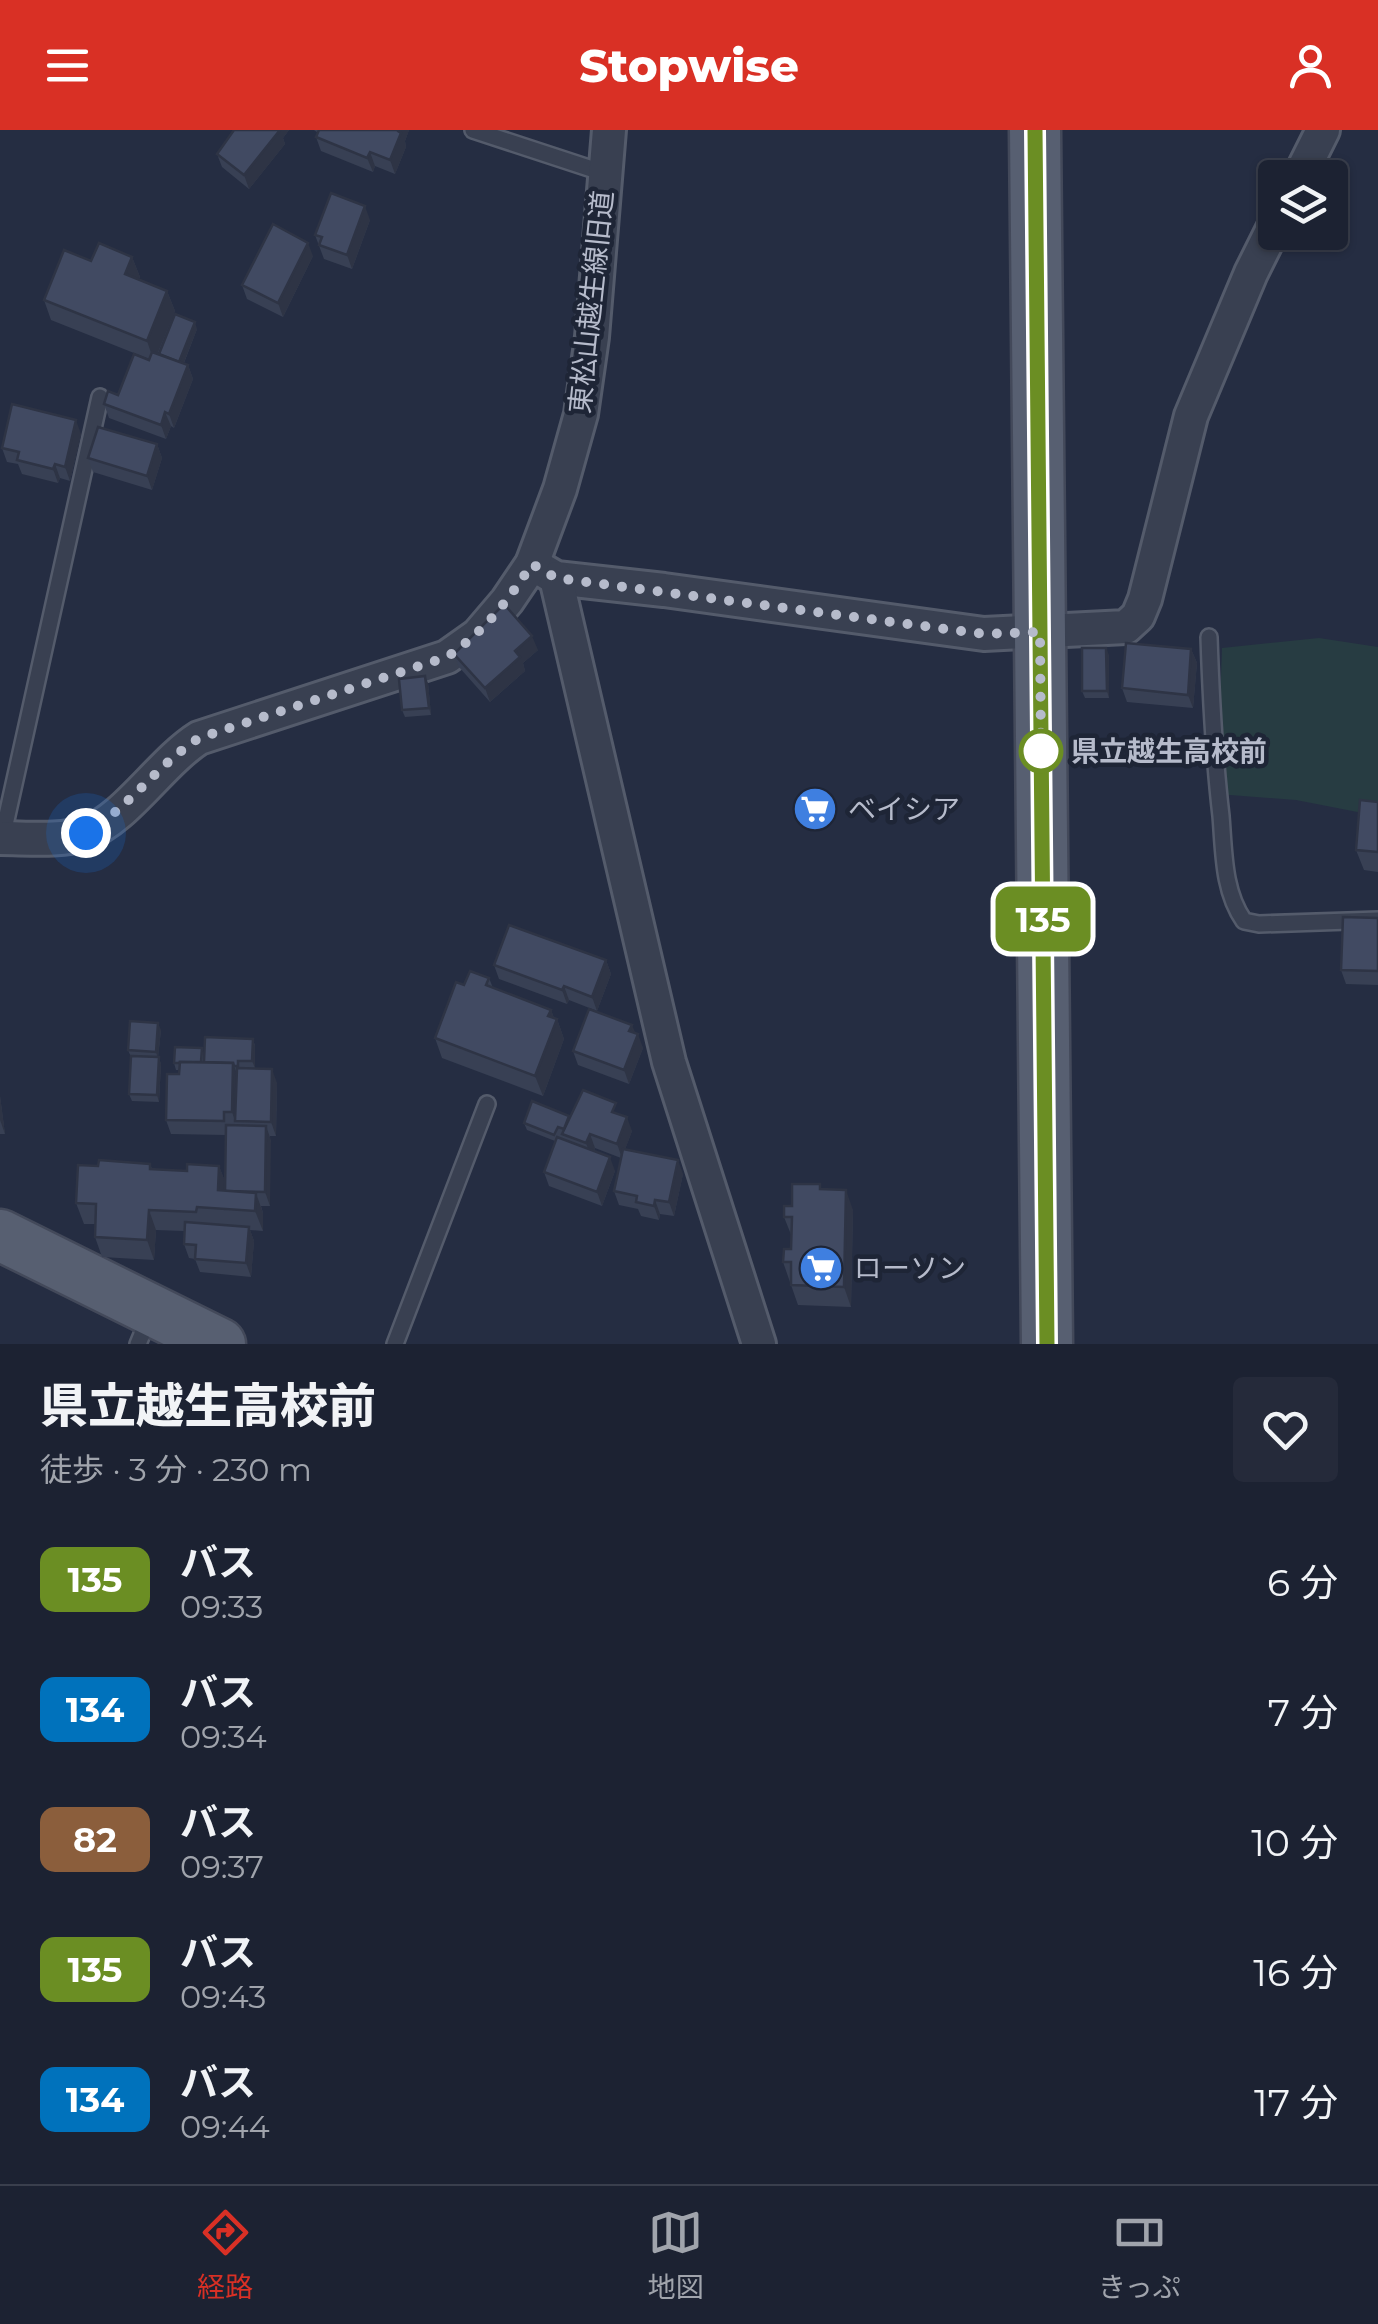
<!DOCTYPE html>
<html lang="ja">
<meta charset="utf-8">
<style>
:root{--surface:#1c2232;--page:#252a3a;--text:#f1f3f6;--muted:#a0a4ac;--line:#3a3f4d;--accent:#d93025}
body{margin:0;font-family:Montserrat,"Noto Sans JP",sans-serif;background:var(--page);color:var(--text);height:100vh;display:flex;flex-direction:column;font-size:38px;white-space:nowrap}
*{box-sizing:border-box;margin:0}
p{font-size:32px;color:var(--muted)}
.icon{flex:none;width:55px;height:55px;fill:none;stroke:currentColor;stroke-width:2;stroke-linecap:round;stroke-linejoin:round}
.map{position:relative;height:1214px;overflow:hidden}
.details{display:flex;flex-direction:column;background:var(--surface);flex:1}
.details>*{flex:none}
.badge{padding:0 20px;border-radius:15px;font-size:35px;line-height:65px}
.tools{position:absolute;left:1258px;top:30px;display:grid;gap:20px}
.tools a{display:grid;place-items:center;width:90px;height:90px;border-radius:10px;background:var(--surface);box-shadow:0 2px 8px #0004,0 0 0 2px var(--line);font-size:50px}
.you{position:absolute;width:50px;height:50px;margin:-25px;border:8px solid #fff;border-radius:50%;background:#1a73e8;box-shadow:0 0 0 15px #1a73e833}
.map>.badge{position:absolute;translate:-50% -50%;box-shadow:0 0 0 5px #fff}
.round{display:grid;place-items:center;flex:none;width:105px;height:105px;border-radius:10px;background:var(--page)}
.headline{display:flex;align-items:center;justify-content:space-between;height:170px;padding:0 40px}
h1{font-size:48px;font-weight:800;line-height:75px}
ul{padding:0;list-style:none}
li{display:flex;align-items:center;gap:30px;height:130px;padding:0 40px}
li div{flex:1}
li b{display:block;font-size:38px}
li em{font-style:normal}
li .badge{min-width:110px;font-weight:700;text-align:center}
header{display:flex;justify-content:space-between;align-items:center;height:130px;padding:0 40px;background:var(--accent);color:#fff;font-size:45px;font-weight:800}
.tab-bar{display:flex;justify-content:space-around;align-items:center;height:140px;border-top:2px solid var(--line);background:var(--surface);font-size:28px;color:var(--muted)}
.tab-bar a{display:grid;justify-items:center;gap:5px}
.tab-bar .on{color:var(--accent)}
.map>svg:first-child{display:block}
.green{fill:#273c42}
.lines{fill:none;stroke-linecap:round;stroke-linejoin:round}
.service-casing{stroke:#545b6b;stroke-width:20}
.minor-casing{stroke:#545b6b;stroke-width:38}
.primary-casing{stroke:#43495a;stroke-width:55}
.service{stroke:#394051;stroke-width:15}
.minor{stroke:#394051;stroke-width:32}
.primary{stroke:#575f71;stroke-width:50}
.wall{fill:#384054}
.shaded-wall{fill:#2e3445}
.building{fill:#414a62;stroke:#2e3445;stroke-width:2.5}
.line-casing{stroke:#fff;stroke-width:22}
.line{stroke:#6b8e23;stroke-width:15}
.walk{stroke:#b6bbcb;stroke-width:10;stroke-dasharray:0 18}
.stop-dot{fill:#fff;stroke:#6b8e23;stroke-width:5}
.labels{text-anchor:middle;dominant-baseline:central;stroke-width:9;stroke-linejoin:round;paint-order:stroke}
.street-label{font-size:28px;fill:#b6bbcb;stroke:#1e2536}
.stop-label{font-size:28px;font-weight:bold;fill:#b6bbcb;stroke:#1e2536;text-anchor:start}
.poi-label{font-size:28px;fill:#b6bbcb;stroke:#1e2536;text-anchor:start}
</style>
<header><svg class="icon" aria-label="menu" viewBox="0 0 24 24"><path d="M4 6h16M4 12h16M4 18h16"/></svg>Stopwise<svg class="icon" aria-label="person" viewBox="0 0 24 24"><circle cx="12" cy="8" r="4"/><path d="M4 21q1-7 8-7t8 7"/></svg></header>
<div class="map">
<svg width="1378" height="1214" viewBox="0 0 1378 1214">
<rect width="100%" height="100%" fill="#252d42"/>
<polygon class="green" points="1319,508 1378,517 1378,686 1296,670 1217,664 1222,518"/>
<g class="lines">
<g class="service-casing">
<g id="service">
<polyline points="473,0 604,43"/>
<path d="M1209,507C1211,567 1214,626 1221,686C1224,722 1223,761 1244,791L1259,794L1378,790"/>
<polyline points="2,708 100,267"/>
<polyline points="138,1214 150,1185"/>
<polyline points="395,1214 487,974"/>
</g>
</g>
<g class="minor-casing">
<g id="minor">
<polyline points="1299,48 1323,0"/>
<polyline points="532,434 556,448 664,460 984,504 1126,497 1138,486 1145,469 1191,286 1251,143 1275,95"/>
<polyline points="556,448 669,932 759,1214"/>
<path d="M0,708C27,708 60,712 86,703C125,690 161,632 199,608L447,527L478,505L507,471L532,434L560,359L581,284L592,207L609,0"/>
</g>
</g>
<g class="primary-casing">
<g id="primary">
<polyline points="1035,0 1047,1214"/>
<polyline points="0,1105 220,1214"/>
</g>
</g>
<use href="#service" class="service"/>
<use href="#minor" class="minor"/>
<use href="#primary" class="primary"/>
</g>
<g class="wall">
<polygon points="234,0 289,0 283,8 285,14 249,59 222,37 217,24"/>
<polygon points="314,0 409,0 405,11 406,17 395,44 375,36 373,42 321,21 316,7 318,3"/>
<polygon points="370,90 352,139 324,129 315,105"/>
<polygon points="313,126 283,187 247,169 242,155"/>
<polygon points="132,127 140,147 139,149 167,161 175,181 158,224 197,199 184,233 188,235 193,249 174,298 171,296 166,309 109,288 104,274 118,265 149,229 51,190 44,170 91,131"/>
<polygon points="81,304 70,351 60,348 58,353 22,344 18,334 7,332 2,318"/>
<polygon points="157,314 162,328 152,360 93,342 88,328"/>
<polygon points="1191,519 1197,533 1193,578 1127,572 1122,558"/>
<polygon points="538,520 523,533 525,541 490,572 459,537 454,524"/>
<polygon points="1109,525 1109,568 1085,568 1082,561"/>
<polygon points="428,553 431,585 405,587 402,580"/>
<polygon points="1378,672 1378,742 1364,740 1356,720"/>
<polygon points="1378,788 1378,855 1346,854 1341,840"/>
<polygon points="606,830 611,844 597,881 569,870 567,874 499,849 494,835"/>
<polygon points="489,848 493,858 551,880 554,888 557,889 564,909 543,966 442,928 435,908 464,855"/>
<polygon points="161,900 158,927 161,934 159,972 132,971 129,964 131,927 128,920"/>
<polygon points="635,903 643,918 629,954 578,935 573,921"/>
<polygon points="253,909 255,916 255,938 277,953 276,1006 270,1006 270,1076 261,1076 263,1083 263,1101 250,1100 254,1111 251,1147 200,1142 195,1129 189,1128 184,1114 184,1101 156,1100 154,1130 102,1127 95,1107 95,1094 84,1094 76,1073 98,1036 150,1034 152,1039 187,1041 219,1036 225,1052 226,1005 171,1004 166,990 179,944 180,940 176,940 174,933 202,918 204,925"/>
<polygon points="0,966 5,1004 0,1004"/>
<polygon points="620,985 632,1001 625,1019 683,1044 674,1086 660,1084 659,1090 641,1086 638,1079 619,1075 614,1061 621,1028 595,1018 594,1021 615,1041 602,1076 549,1056 544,1042 555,1011 527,1000 524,993"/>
<polygon points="821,1059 853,1080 851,1177 798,1175 783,1132 791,1119 792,1107 784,1087 792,1076"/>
</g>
<g class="shaded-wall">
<polygon points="278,0 289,0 283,8 285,14 249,59 244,45"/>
<polygon points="398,0 409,0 405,11 406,17 395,44 390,30"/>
<polygon points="370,22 375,36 373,42 367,28"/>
<polygon points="365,76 370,90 352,139 347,125"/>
<polygon points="308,113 313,126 283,187 278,173"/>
<polygon points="132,127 140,147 133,164 125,144"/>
<polygon points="167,161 175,181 154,232 147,211"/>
<polygon points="195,192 197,199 181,240 179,233"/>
<polygon points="188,235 193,249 174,298 169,284"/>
<polygon points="165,282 171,296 166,309 161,295"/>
<polygon points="76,290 81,304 70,351 65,337"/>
<polygon points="157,314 162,328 152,360 147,346"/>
<polygon points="55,334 60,348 58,353 53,339"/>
<polygon points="532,506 538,520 523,533 525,541 490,572 485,558 515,521"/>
<polygon points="1106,518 1109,525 1109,568 1107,561"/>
<polygon points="1191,519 1197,533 1193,578 1188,565"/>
<polygon points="425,546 428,553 431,585 429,578"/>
<polygon points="606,830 611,844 597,881 592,867"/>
<polygon points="564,856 569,870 567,874 562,860"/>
<polygon points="551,880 556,893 557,889 564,909 543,966 535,946"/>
<polygon points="158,893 161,900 158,929 156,922"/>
<polygon points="632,895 637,907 638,904 643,918 629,954 624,940 629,901"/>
<polygon points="253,909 255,916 255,938 252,931"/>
<polygon points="159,927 161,934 159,972 157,965"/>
<polygon points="233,933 238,947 235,991 232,982"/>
<polygon points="272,939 277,953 276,1006 271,992"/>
<polygon points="0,966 5,1004 0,990"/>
<polygon points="627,987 632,1001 622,1028 617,1014"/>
<polygon points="266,996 271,1010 270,1076 265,1062"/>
<polygon points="590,1004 595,1018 591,1027 586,1013"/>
<polygon points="610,1027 615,1041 602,1076 597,1062"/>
<polygon points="678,1030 683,1044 674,1086 669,1072"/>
<polygon points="219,1036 227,1056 225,1081 218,1060"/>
<polygon points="846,1060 853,1080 851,1177 844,1157"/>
<polygon points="256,1063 263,1083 263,1101 255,1081"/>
<polygon points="655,1070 660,1084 659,1090 654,1076"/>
<polygon points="149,1080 156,1100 154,1130 147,1110"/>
<polygon points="249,1097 254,1111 251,1147 246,1133"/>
</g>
<g class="building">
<polygon points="234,0 280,0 244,45 217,24"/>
<polygon points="319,0 398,0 398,1 401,3 390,30 370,22 367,28 316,7"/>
<polygon points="331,63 365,76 347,125 319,115 322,107 315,105"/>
<polygon points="273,94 308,113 278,173 242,155"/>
<polygon points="99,113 132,127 125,144 167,161 147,211 44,170 64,120 91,131"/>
<polygon points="175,184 195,192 179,232 159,224"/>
<polygon points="152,222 188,235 169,284 165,282 161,295 104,274 108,261 118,265 134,224 149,230"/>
<polygon points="12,274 76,290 65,337 55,334 53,339 17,330 19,322 2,318"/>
<polygon points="98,297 157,314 147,346 88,328"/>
<polygon points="504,474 532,506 515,521 520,527 485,558 454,524"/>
<polygon points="1126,513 1191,519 1188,565 1122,558"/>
<polygon points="1082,518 1106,518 1107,561 1082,561"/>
<polygon points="425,546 429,578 402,580 399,549"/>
<polygon points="1360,670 1378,672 1378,722 1356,720"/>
<polygon points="1343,787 1378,788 1378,841 1341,840"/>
<polygon points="509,795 606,830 592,867 564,856 562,860 494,835"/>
<polygon points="470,841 489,848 486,855 551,880 548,886 557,889 535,946 435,908 456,852 464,855"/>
<polygon points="589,879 632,895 629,901 638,904 624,940 573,921"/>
<polygon points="130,891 158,893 156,922 128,920"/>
<polygon points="205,907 253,909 252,931 238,931 238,936 234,936 233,933 204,932"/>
<polygon points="175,917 202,918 201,932 180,932 180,933 174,933"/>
<polygon points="131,926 159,927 157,965 129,964"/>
<polygon points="180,932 233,933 232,982 224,982 224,991 166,990 167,944 179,944"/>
<polygon points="237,938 272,939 271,992 235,991"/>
<polygon points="583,960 616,973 612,982 627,987 617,1014 590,1004 586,1013 562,1004"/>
<polygon points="532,971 569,986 564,999 558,997 554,1005 524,993"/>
<polygon points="226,995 266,996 265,1062 225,1061"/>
<polygon points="557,1007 610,1027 597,1062 544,1042"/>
<polygon points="623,1019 678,1030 669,1072 655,1070 654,1076 636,1072 637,1066 614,1061"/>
<polygon points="99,1030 150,1034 150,1039 187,1041 187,1034 219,1036 218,1060 256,1063 255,1081 197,1077 196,1082 149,1080 147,1110 95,1107 96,1074 76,1073 78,1035 98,1036"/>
<polygon points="792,1054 820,1054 820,1059 846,1060 844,1157 791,1155 791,1132 783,1132 784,1119 791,1119 792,1087 784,1087 784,1076 792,1076"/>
<polygon points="185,1092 249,1097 246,1133 195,1129 196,1115 184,1114"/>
</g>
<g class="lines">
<g class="line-casing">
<polyline id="line" points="1035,0 1047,1214"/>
</g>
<use href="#line" class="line"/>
<path class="walk" d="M86,703C129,678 157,635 199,608L447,527C486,500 506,473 532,434L556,448L984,504L1040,502L1041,621"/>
</g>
<defs>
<g id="supermarket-disc" transform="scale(2.25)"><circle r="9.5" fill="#3f7fe0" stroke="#1e2536"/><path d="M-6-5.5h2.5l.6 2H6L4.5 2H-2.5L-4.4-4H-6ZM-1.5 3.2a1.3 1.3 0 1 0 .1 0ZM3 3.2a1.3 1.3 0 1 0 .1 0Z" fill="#fff"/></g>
</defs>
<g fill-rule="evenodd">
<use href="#supermarket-disc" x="815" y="679"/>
<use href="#supermarket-disc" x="821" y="1138"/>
</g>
<circle class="stop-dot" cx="1041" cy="621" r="20"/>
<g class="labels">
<g class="street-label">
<text transform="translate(591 172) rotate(-84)">東松山越生線旧道</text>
</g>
<g class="stop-label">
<text x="1071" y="621">県立越生高校前</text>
</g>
<g class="poi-label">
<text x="848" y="679">ベイシア</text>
<text x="854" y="1138">ローソン</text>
</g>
</g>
</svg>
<div class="tools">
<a><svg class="icon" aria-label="layers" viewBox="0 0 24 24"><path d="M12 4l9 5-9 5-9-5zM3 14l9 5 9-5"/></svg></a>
</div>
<div class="you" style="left:86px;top:703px"></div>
<b class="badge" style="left:1043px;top:789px;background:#6b8e23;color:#fff">135</b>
</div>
<section class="details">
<div class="headline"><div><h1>県立越生高校前</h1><p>徒歩 · 3 分 · 230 m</p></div><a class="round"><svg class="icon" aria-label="heart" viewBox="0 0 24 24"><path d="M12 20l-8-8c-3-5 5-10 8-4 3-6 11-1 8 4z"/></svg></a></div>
<ul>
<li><span class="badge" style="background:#6b8e23;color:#fff">135</span><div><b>バス</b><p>09:33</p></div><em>6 分</em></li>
<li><span class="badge" style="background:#0072bc;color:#fff">134</span><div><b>バス</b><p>09:34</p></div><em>7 分</em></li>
<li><span class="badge" style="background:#8b5e3c;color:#fff">82</span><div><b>バス</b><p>09:37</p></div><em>10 分</em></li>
<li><span class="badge" style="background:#6b8e23;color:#fff">135</span><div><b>バス</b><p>09:43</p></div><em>16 分</em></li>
<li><span class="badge" style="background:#0072bc;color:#fff">134</span><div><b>バス</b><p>09:44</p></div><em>17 分</em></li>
</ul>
</section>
<nav class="tab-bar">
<a class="on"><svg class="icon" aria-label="directions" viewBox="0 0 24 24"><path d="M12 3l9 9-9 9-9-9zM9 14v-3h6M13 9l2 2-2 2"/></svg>経路</a>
<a><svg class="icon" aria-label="map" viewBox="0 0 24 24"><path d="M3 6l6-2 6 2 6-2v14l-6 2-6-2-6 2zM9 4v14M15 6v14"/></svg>地図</a>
<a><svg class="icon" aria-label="tickets" viewBox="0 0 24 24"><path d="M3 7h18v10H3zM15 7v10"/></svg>きっぷ</a>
</nav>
